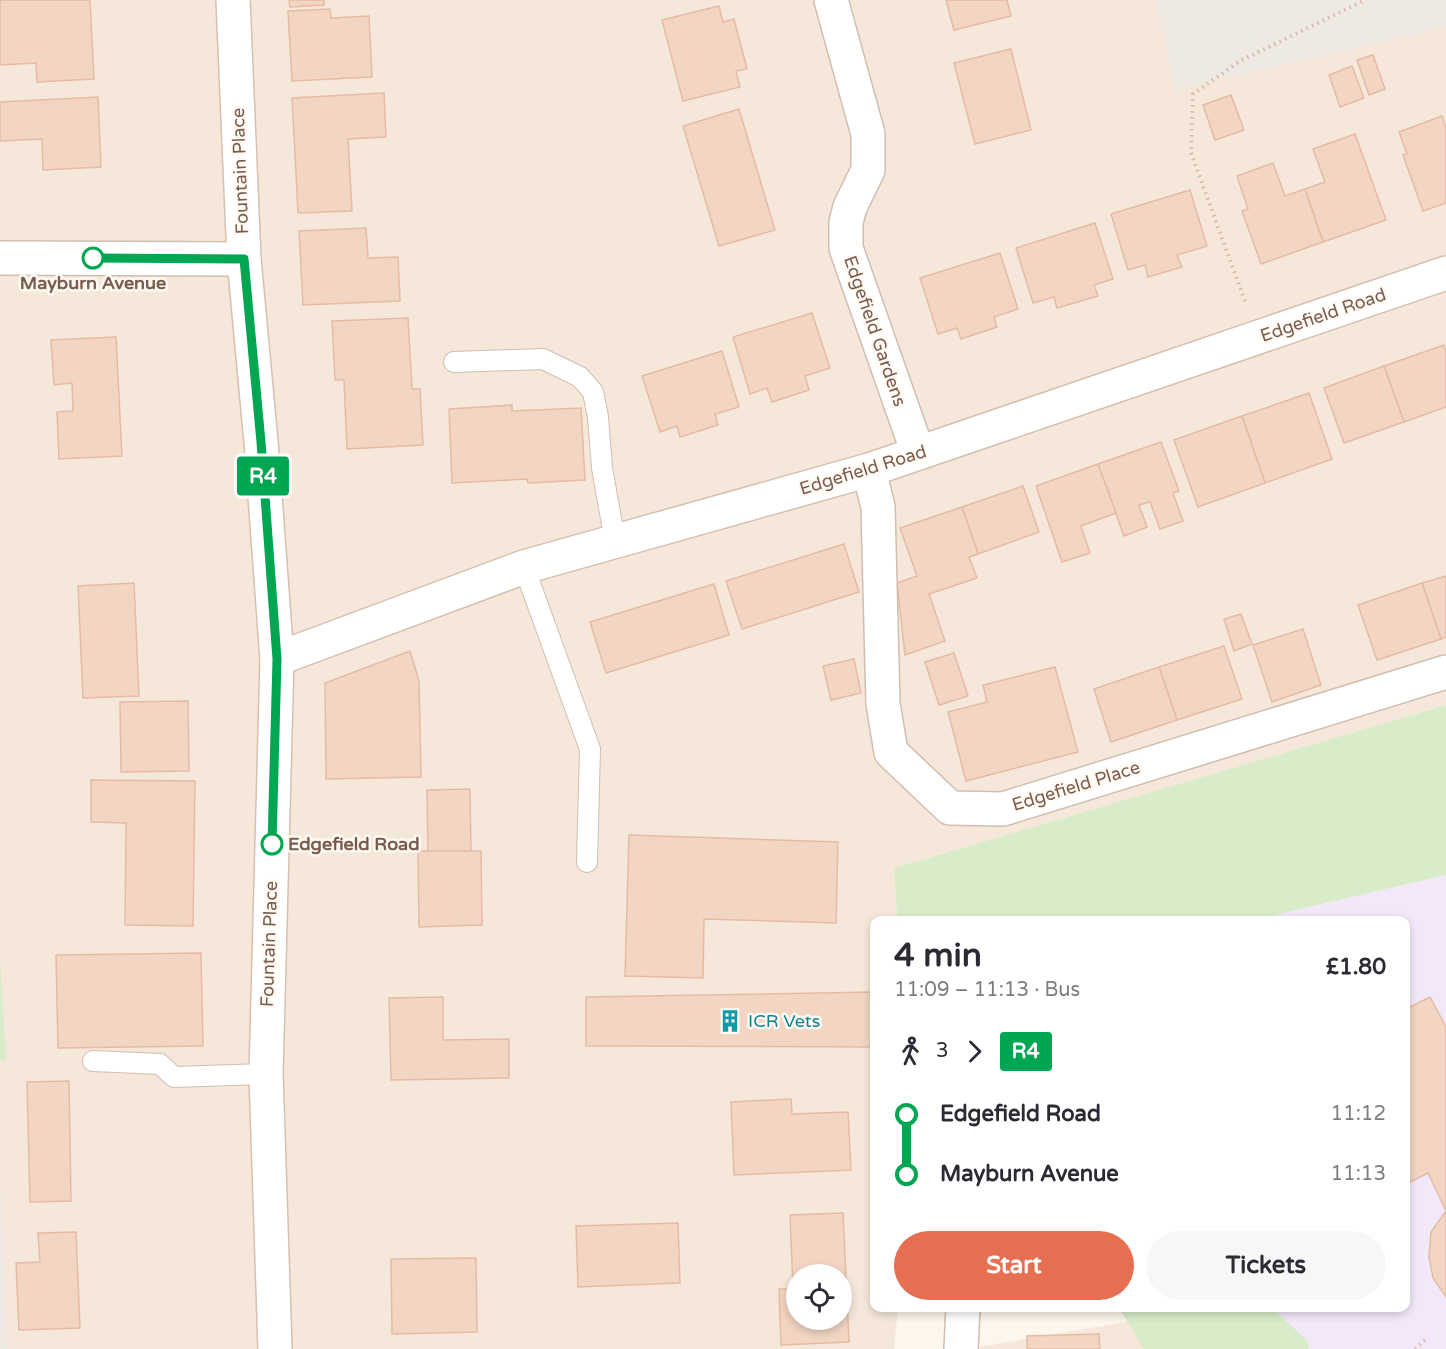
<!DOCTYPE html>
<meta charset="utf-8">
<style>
:root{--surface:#fff;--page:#f7f7f7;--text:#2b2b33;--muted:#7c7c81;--accent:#e76f51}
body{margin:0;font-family:"Varela Round",sans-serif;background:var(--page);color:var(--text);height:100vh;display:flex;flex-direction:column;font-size:22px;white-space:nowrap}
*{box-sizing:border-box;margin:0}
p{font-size:20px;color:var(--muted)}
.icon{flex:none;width:33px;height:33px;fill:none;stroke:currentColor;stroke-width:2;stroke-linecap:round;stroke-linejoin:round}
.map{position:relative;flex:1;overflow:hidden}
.panel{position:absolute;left:870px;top:916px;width:540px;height:396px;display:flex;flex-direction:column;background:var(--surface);border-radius:12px;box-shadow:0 3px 9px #0003}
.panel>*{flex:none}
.badge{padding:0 12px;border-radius:4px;font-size:21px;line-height:39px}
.controls{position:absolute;left:786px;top:1264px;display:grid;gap:12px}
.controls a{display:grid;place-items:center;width:66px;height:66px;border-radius:50%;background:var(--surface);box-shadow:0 3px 9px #0003;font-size:30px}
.map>.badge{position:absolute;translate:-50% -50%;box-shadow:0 0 0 3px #fff}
.legs{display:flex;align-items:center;gap:9px;height:66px;padding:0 24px;font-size:20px}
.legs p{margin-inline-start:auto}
.overview{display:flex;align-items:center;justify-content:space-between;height:102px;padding:0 24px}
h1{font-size:33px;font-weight:700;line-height:45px}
.primary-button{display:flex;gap:12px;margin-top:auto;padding:12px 24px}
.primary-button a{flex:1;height:69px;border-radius:36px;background:var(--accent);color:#fff;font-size:24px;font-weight:700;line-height:69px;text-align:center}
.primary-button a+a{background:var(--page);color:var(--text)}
ul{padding:0 24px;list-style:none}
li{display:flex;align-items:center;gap:21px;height:60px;font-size:22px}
li i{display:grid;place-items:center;width:9px;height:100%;margin:0 8px;background:currentColor}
li i::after{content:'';width:15px;height:15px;margin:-8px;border:4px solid;border-radius:50%;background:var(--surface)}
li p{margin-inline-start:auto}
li:first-child i{background:linear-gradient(#0000 50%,currentColor 0)}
li:last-child i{background:linear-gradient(currentColor 50%,#0000 0)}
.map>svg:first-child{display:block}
.residential{fill:#f5e8da;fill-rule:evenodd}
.industrial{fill:#efe9e4}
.education{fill:#f3e8fa}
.green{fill:#d8ecc9}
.building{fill:#f3d5c3;stroke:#e6bba3;stroke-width:1.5;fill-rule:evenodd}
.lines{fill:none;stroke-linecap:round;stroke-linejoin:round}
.lane-casing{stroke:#d1beb0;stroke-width:22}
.street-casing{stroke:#d1beb0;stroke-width:36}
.secondary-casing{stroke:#d6c0b0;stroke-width:36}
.path{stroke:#d9b8a5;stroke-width:4;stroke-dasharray:1.5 4.5;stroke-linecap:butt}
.lane{stroke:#fff;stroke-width:20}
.street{stroke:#fff;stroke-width:33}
.secondary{stroke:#fff;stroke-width:33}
.line-1-casing{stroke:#fff;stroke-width:14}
.line-1{stroke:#00a651;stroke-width:9}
.stop-1-dot{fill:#fff;stroke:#00a651;stroke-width:3}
.labels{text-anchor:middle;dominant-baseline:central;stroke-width:5;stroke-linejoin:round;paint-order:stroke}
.street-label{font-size:18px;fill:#7a5c4d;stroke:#fffaf3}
.stop-label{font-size:18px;font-weight:bold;fill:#7a5c4d;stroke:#fffaf3}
.culture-label{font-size:18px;fill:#0d838f;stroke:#fffaf3;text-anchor:start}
</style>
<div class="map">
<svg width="1446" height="1349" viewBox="0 0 1446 1349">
<rect width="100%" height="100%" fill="#fdf6ec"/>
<g class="residential">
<path d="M0,0H1156L1176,90L1446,27V705L894,868L897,921H874V1308H898L894,1349H0ZM796,1275H842V1320H796Z"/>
<polygon points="1142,1319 1154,1349 969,1349"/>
</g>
<g class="industrial">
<polygon points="1156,0 1446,0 1446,27 1176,90"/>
<polygon points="0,1172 8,1349 0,1349"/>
</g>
<polygon class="education" points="1446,875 1446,1349 1309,1349 1308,1341 1272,1308 1406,1308 1406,921 1249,921"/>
<g class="green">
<polygon points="1446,705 1446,875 1249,921 897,921 894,868"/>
<polygon points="0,957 6,1060 0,1061"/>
<polygon points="1119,1308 1272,1308 1308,1341 1309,1349 1144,1349"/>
</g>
<g class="building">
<polygon points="0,0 90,0 94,79 37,82 36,63 0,65"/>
<polygon points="289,0 324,0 324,5 290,7"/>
<polygon points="946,0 1007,0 1011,16 954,30"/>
<polygon points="719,6 723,22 734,19 747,69 736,71 740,87 683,101 662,20"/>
<polygon points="330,9 331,18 369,16 372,77 292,81 288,11"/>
<polygon points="1011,49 1031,130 975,144 954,63"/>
<polygon points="1373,55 1385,89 1369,95 1357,60"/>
<polygon points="1352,66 1364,98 1340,107 1329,75"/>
<polygon points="384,93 386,137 348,139 352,211 298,213 292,98"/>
<polygon points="1231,95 1244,130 1215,140 1203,105"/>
<polygon points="98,97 101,167 43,170 42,139 0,141 0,102"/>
<polygon points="739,109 775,230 719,246 683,126"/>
<polygon points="1442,116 1446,127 1446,203 1423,211 1403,155 1407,154 1399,132"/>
<polygon points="1355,134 1386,220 1323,242 1305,189 1325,182 1313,149"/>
<polygon points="1273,163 1285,196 1305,189 1323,242 1261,264 1242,211 1248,209 1237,176"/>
<polygon points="1190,190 1207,246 1177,255 1182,267 1148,277 1145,265 1128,270 1111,214"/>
<polygon points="1095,223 1113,279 1094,285 1098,296 1057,308 1054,297 1033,303 1016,248"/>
<polygon points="366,228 368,258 398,257 400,301 303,305 299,231"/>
<polygon points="1000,253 1018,309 994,317 997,327 961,339 957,328 938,334 920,278"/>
<polygon points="812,313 830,368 805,376 809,390 772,402 767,388 750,394 733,337"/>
<polygon points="408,318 412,389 420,389 423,445 347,449 344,380 335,380 332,321"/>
<polygon points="116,337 122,456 59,459 57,412 73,411 72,383 54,385 51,340"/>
<polygon points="1444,345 1446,352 1446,407 1404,422 1384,366"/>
<polygon points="722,351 739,407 715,414 718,425 680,437 677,426 660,432 642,376"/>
<polygon points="1384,366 1404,422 1344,443 1324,388"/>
<polygon points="1309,393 1332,459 1265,483 1242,416"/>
<polygon points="512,405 512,411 581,408 585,480 528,483 527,479 452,483 449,409"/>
<polygon points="1242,416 1265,483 1198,507 1174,440"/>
<polygon points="1161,442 1179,491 1173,493 1183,521 1160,529 1150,502 1139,505 1147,527 1124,536 1098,464"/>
<polygon points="1098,464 1116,513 1081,526 1090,553 1062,562 1036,486"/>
<polygon points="1023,486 1039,532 978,554 962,507"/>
<polygon points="962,507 978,554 969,557 977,578 929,594 945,641 905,655 897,583 917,576 900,528"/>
<polygon points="844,544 859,592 742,629 726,581"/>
<polygon points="1446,576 1446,637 1441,639 1422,583"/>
<polygon points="134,583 139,696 83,698 78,586"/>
<polygon points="1422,583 1441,639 1377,660 1358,605"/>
<polygon points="714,584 729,635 606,673 590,622"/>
<polygon points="1241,614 1252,644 1234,651 1224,619"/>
<polygon points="1303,629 1321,685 1272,702 1253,645"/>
<polygon points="1224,646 1242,699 1177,720 1159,667"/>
<polygon points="410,651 419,681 421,777 326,779 325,683"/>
<polygon points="954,653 968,696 939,705 925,662"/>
<polygon points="854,659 861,693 831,700 823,666"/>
<polygon points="1055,667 1078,752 966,781 948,712 987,702 983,685"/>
<polygon points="1159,667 1177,720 1111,742 1094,689"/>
<polygon points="188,701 189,771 121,772 120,702"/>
<polygon points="91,780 195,781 193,926 125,925 126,823 91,822"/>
<polygon points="470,789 471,851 428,852 427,790"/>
<polygon points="629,835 838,842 836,923 704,919 703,978 625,976"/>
<polygon points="418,851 481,851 482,925 419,927"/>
<polygon points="201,953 203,1046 58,1048 56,955"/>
<polygon points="874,992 874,1047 586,1046 586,997"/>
<polygon points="443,997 443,1040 509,1039 509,1078 391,1080 389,998"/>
<polygon points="1430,997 1446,1027 1446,1297 1433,1278 1429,1257 1431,1232 1446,1211 1428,1173 1406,1184 1406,1009"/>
<polygon points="69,1081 71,1201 30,1202 27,1082"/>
<polygon points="791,1099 792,1114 848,1112 851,1170 734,1175 731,1102"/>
<path d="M843,1213L849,1342L781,1345L779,1289H793L790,1215ZM796,1275H842V1320H796Z"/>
<polygon points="678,1223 680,1283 578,1287 576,1226"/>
<polygon points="76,1232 80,1328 19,1330 16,1263 40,1262 38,1233"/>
<polygon points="476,1258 477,1332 392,1334 391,1259"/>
<polygon points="1099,1334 1100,1349 1027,1349 1027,1336"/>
</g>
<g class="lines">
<g class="lane-casing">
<g id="lane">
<polyline points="454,362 543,359 580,377 593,392 598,417 602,468 615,541"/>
<polyline points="524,567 590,749 587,862"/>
<polyline points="93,1061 160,1064 174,1077 266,1074"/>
</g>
</g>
<g class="street-casing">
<g id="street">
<polyline points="831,0 868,134 868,170 850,207 846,222 846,248 918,453"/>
<polyline points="0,258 244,259"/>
<polyline points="869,470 878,507 883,704 891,752 950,808 1003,809 1446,672"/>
<polyline points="961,1349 963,1308"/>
</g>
</g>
<g class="secondary-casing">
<g id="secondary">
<polyline points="233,0 244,259 261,442 277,659 266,1074 275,1349"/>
<polyline points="277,659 524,567 869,470 1446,273"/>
</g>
</g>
<g class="path">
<polyline points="1245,301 1191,153 1193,94 1240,61 1365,0"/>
<polyline points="1415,1349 1426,1339"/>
</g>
<use href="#lane" class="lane"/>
<use href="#street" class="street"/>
<use href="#secondary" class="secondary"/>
</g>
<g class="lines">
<g class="line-1-casing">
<polyline id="line-1" points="93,258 244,259 261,442 277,659 272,844"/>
</g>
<use href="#line-1" class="line-1"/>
</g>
<defs>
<g id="building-bare" transform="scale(1.8)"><path d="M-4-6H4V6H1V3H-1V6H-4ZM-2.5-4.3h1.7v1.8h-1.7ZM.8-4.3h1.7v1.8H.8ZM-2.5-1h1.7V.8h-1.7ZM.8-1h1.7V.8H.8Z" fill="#0f9aa8" stroke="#fffaf3" stroke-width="2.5" paint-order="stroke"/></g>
</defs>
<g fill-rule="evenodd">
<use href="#building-bare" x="730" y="1021"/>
</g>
<g class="stop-1-dot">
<circle cx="93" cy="258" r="10"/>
<circle cx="272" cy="844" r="10"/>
</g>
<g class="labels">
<g class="street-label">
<text transform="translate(240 171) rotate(-92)">Fountain Place</text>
<text transform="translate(1323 315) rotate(-19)">Edgefield Road</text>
<text transform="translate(875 331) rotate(71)">Edgefield Gardens</text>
<text transform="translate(863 470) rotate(-17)">Edgefield Road</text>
<text transform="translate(1076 786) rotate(-17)">Edgefield Place</text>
<text transform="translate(269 944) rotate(-88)">Fountain Place</text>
</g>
<g class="stop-label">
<text x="93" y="283">Mayburn Avenue</text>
<text x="288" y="844" text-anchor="start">Edgefield Road</text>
</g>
<g class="culture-label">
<text x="748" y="1021">ICR Vets</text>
</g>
</g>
</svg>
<div class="controls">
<a><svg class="icon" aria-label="locate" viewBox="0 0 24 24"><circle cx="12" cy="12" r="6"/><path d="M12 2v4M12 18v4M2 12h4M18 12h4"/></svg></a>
</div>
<b class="badge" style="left:263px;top:476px;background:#00a651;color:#fff">R4</b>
<section class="panel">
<div class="overview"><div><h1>4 min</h1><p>11:09 – 11:13 · Bus</p></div><b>£1.80</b></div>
<div class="legs"><svg class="icon" aria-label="walk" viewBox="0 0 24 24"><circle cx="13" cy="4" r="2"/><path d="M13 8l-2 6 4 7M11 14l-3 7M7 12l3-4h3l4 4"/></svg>3<svg class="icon" aria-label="forward" viewBox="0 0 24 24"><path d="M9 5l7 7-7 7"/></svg><b class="badge" style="background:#00a651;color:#fff">R4</b></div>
<ul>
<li><i style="color:#00a651"></i><b>Edgefield Road</b><p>11:12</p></li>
<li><i style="color:#00a651"></i><b>Mayburn Avenue</b><p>11:13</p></li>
</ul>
<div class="primary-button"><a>Start</a><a>Tickets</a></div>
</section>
</div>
